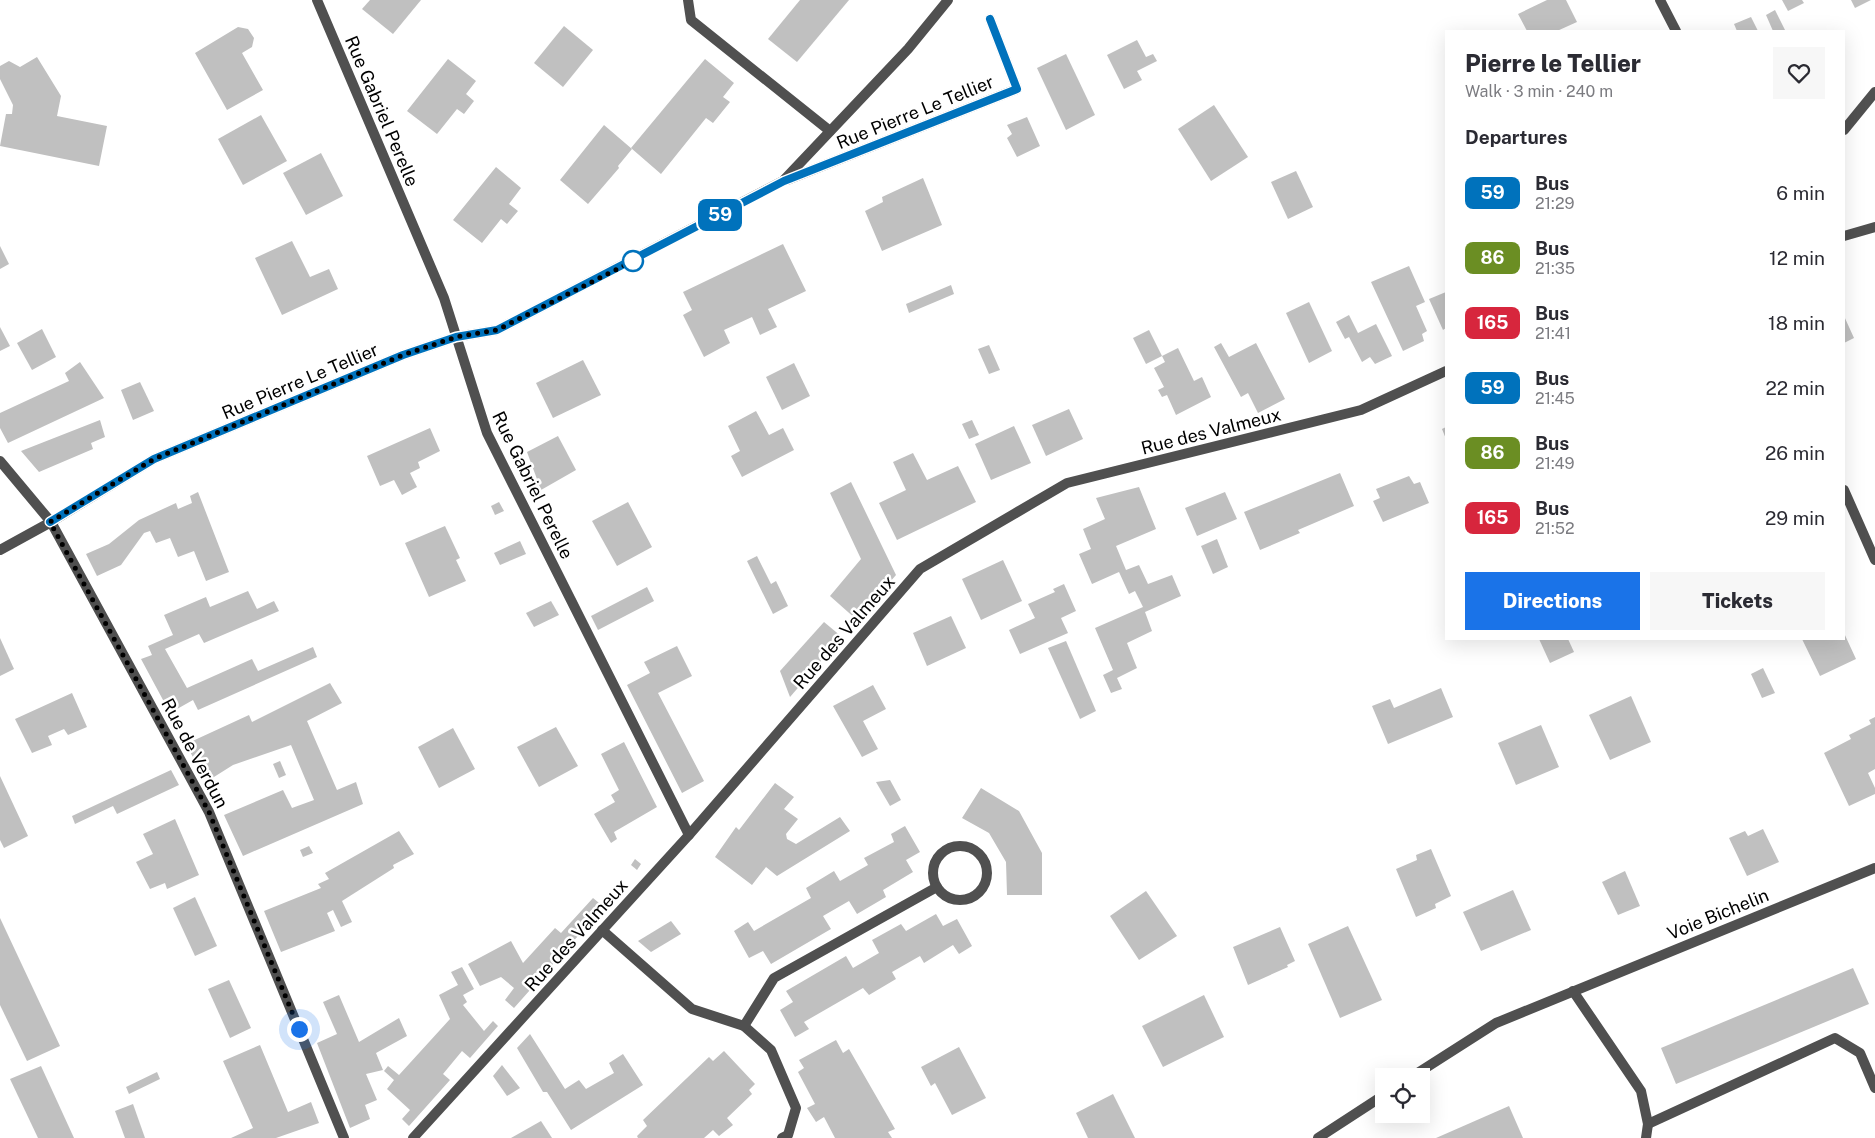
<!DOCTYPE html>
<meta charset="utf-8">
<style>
:root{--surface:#fff;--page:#f7f7f7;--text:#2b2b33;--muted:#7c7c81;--accent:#1a73e8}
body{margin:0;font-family:"Public Sans",sans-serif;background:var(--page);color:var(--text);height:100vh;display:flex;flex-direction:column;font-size:19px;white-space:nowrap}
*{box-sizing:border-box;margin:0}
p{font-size:16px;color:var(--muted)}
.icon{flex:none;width:28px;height:28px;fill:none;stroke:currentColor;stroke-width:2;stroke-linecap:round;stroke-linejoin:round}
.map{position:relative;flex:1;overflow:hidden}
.sheet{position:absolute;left:1445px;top:30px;width:400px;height:610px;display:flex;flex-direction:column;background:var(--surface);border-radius:0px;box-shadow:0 5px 20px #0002}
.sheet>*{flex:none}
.badge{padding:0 10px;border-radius:8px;font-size:18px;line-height:32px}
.buttons{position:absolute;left:1375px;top:1068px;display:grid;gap:10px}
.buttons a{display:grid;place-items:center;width:55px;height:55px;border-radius:0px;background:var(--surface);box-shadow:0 5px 20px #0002;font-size:25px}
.you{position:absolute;width:25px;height:25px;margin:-12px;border:4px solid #fff;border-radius:50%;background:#1a73e8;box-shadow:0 0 0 8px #1a73e833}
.map>.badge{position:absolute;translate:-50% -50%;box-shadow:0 0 0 2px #fff}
h2{padding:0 20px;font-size:19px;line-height:45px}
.round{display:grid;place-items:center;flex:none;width:52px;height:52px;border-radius:0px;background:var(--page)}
.headline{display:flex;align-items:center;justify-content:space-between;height:85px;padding:0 20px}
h1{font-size:24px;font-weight:800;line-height:38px}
.button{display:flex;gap:10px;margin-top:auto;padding:10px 20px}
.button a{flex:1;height:58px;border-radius:0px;background:var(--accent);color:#fff;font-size:20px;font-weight:800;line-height:58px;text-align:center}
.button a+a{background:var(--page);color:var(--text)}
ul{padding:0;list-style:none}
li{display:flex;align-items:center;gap:15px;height:65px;padding:0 20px}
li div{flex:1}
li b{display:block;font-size:19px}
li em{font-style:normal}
li .badge{min-width:55px;font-weight:700;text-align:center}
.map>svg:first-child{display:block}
.building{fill:#c0c0c0}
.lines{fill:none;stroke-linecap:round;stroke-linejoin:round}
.lane{stroke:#505050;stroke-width:10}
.street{stroke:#505050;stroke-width:10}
.line-casing{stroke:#fff;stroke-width:11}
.line{stroke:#0072bc;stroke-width:8}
.walk{stroke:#000;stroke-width:5;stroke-dasharray:0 9}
.stop-dot{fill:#fff;stroke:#0072bc;stroke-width:2.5}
.labels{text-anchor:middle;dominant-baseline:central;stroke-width:5;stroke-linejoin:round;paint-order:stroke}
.street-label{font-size:18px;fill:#000;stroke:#fff}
</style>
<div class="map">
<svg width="1875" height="1138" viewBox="0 0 1875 1138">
<rect width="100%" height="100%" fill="#fff"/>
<g class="building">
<polygon points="370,0 421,0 393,34 362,9"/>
<polygon points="800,0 849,0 797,62 768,39"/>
<polygon points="1547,0 1566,0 1577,22 1557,31 1527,31 1518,14"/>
<polygon points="1782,0 1802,0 1804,3 1788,11"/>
<polygon points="1851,0 1871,0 1855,8"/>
<polygon points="1775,10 1785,30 1783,31 1773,31 1766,15"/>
<polygon points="1751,17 1758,31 1737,31 1734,24"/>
<polygon points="564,26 593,50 563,87 534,63"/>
<polygon points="238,27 248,29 254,38 252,47 242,53 263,90 227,110 195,53"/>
<polygon points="1137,40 1146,57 1153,54 1157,61 1137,71 1142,80 1124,89 1107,55"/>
<polygon points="1066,54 1095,115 1066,130 1037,68"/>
<polygon points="37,57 61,96 57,116 107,126 99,166 0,146 6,114 12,114 13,105 0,79 0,66 9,61 20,67"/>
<polygon points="448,59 476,81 466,94 474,101 464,114 457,109 437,134 407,111"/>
<polygon points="705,59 734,83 723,97 730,102 713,123 706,118 661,174 631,148"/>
<polygon points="1214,105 1248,157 1211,181 1178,129"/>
<polygon points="261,115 287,161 243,185 218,139"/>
<polygon points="1027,117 1040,146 1017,157 1007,138 1012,134 1007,125"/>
<polygon points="604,125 632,149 618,166 619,168 588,204 560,180"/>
<polygon points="321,153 343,196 306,215 283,173"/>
<polygon points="496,167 521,188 509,204 518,211 507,224 501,219 482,243 453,220"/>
<polygon points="1296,171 1313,207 1288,219 1271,182"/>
<polygon points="923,178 942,225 882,251 865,211 883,202 882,197"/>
<polygon points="292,241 310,277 329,269 338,289 282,315 255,258"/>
<polygon points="783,244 806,291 768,309 777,327 760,335 752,317 724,330 730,343 704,357 683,315 692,310 683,292"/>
<polygon points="0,246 9,264 0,269"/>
<polygon points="1409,266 1425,302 1416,306 1427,331 1422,334 1424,341 1403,351 1371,282"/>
<polygon points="951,285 954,294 909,313 906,304"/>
<polygon points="1446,292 1446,328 1443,330 1429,299"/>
<polygon points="1309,302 1332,351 1309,363 1286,313"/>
<polygon points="1349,315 1358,333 1376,324 1392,356 1375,364 1370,357 1362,362 1349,337 1345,339 1336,322"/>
<polygon points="1844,316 1854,338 1844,343"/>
<polygon points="0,327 10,346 0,351"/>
<polygon points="42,329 56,357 32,370 17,343"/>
<polygon points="1149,330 1162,356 1178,348 1194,381 1202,377 1211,397 1176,415 1167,395 1162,397 1158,390 1164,387 1154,368 1165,362 1162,356 1146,364 1133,338"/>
<polygon points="1221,343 1229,357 1256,343 1285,399 1258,413 1248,393 1241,397 1214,347"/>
<polygon points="989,345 1000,370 989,374 978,349"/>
<polygon points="583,360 601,395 553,418 536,383"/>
<polygon points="80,362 104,398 8,443 0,428 0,413 69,381 65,373"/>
<polygon points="794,363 810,396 782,410 766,377"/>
<polygon points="140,382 154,411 133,420 121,390"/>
<polygon points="1069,409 1083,439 1046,456 1032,425"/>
<polygon points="756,411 769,435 783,428 794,450 742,477 731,456 740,451 728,426"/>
<polygon points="100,420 105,437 91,443 93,449 39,472 21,451"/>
<polygon points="972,420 979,435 969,439 962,424"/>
<polygon points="1014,426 1031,463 991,480 975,444"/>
<polygon points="1446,427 1446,439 1442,429"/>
<polygon points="430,428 440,451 418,462 420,468 410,473 417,487 402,495 394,480 380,486 367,456"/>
<polygon points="558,436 576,470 541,490 527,452"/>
<polygon points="913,453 927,480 958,466 976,502 897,540 879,503 906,490 893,462"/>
<polygon points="1340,473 1354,506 1298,530 1300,533 1260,550 1244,512"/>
<polygon points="1409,476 1414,484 1420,482 1429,503 1383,522 1373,501 1380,498 1376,489"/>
<polygon points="851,482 896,575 857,620 830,596 861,559 830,493"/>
<polygon points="1139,487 1156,529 1116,546 1126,570 1139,565 1148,584 1172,575 1181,596 1145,612 1152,631 1127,643 1137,668 1117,678 1122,689 1111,693 1103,675 1113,670 1095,628 1143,607 1135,591 1129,594 1119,572 1092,584 1079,554 1091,549 1083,529 1105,519 1096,498"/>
<polygon points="198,492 229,572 206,581 194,551 178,557 170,538 156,543 150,531 144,533 121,565 97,576 86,554 109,544 139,520 176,503 178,509 192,503 190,496"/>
<polygon points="1225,492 1237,519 1197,536 1185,508"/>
<polygon points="499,502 504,511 495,515 491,506"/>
<polygon points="628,502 652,547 617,566 592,521"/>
<polygon points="445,526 460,558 456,560 466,581 429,597 405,543"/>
<polygon points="1217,539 1228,567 1213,574 1201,546"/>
<polygon points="520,541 526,554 500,565 494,553"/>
<polygon points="757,556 771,584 776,581 788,606 773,614 747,561"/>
<polygon points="1003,560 1022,601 981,620 962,579"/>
<polygon points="1064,584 1076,611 1061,618 1068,633 1020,654 1009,630 1035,618 1028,604 1055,592 1053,589"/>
<polygon points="647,587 654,601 598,630 591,616"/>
<polygon points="248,591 257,609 274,601 279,611 204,643 199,634 165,649 187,688 252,659 258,671 313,647 317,657 198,710 193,700 170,713 141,659 152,655 148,646 173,635 164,615 206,597 210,607"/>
<polygon points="551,601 559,615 534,627 526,613"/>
<polygon points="951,616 966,648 927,666 913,633"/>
<polygon points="824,622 842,637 790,697 780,671"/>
<polygon points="1844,633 1856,659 1820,676 1802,639 1844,639"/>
<polygon points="0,638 14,669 0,676"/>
<polygon points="1539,639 1568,639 1574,652 1550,663"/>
<polygon points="1066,641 1096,711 1080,719 1048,648"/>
<polygon points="677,646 692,676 658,693 704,781 682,793 627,685 650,673 644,662"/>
<polygon points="1763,668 1775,693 1762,698 1751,674"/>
<polygon points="330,683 342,703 307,721 337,790 356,782 363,804 243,856 224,815 283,790 292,808 314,800 291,745 233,765 206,782 186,744 249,715 252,722"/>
<polygon points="873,685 886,709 863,721 878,749 862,757 833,706"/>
<polygon points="1441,688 1453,717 1388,744 1372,706 1390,699 1394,708"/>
<polygon points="72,693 87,727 68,735 64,729 48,736 52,745 32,753 15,719"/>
<polygon points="1631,696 1651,742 1610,760 1589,715"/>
<polygon points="1875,717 1875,769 1868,773 1875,788 1875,794 1849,806 1824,753 1851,739 1849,735 1871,724 1869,720"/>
<polygon points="1541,725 1559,767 1516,785 1498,743"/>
<polygon points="556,727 578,766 539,787 517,747"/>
<polygon points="453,728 475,769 439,788 418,747"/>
<polygon points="624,742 657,807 614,832 617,839 611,843 594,814 615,802 611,795 619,790 601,754"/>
<polygon points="280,761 286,775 279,778 273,764"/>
<polygon points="171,770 179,785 117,814 113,806 75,824 72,816"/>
<polygon points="0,776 28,836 4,848 0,840"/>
<polygon points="890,780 901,800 890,806 876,782"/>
<polygon points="775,783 794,797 784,809 798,819 786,834 787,839 796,844 840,817 850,831 777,876 766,867 752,885 715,857 736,827 739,830"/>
<polygon points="981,788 1019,811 1042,853 1042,895 1007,895 1006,862 989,833 962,818"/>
<polygon points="175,819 199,875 167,889 165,883 150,889 136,862 153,854 143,834"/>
<polygon points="905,826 920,852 906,860 913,872 883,890 886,897 857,914 849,901 823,916 831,929 771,964 763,951 749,958 734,931 748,922 754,931 811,898 806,888 834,871 840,881 868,865 864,858 894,842 891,834"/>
<polygon points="1763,829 1779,862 1747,876 1729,838 1745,831 1748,836"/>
<polygon points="399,831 414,854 393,865 394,868 342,901 352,922 341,927 333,910 327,913 335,931 281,952 264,911 321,888 318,884 329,879 325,873"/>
<polygon points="309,846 313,853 303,857 300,850"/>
<polygon points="1431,849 1451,896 1435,904 1436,908 1416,917 1396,869 1417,860 1416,855"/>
<polygon points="635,859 641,864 637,870 631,865"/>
<polygon points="1625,871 1640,906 1618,915 1602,882"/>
<polygon points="1513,890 1531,930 1481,951 1463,912"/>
<polygon points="1146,891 1177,936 1139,960 1110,916"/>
<polygon points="195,897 217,946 195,956 173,908"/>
<polygon points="593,898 604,907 602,909 514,1008 505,1000 514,988 501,977 480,986 468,964 511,941 523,963 555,928 561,933"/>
<polygon points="936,914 943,926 957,919 972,946 959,954 953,945 924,963 920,956 892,972 896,979 869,995 863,988 804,1022 809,1029 795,1037 780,1010 793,1002 786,991 846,956 853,968 879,953 872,940 901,924 906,931"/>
<polygon points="0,918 60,1046 27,1061 0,1005"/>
<polygon points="671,921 681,934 651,952 638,941"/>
<polygon points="1348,926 1382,1000 1340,1018 1308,944"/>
<polygon points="1280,927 1295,961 1287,965 1288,967 1248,985 1233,947"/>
<polygon points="462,967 474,989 463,995 467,1002 463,1005 484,1031 493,1021 498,1026 470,1058 462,1051 443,1074 450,1080 409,1126 402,1119 410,1110 387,1089 394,1080 384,1071 388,1066 399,1075 450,1019 439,995 458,985 451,972"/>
<polygon points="1853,968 1869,1004 1676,1084 1661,1048"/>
<polygon points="229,980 251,1028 230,1038 208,989"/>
<polygon points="339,995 359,1042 399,1018 407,1036 376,1053 383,1070 366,1074 377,1100 365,1105 370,1119 350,1128 317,1043 337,1034 323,1002"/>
<polygon points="1204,995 1224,1037 1163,1067 1142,1026"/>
<polygon points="530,1034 565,1089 579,1080 586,1089 614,1073 609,1063 623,1054 643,1085 571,1130 547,1092 543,1092 517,1048"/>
<polygon points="836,1040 843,1053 849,1049 895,1129 888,1132 892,1138 835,1138 824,1117 816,1122 807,1108 815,1104 798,1072 804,1068 799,1060"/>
<polygon points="260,1045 288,1112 311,1102 319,1123 276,1138 231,1138 253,1128 223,1061"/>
<polygon points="959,1047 986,1098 952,1115 935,1083 931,1086 921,1067"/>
<polygon points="724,1051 755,1084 749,1090 752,1094 727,1118 733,1125 719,1136 713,1130 704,1138 638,1138 637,1136 647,1126 643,1120 709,1057 713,1061"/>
<polygon points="502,1065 520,1088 507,1096 493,1076"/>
<polygon points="41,1066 74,1138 38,1138 10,1079"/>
<polygon points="157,1072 160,1079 129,1094 126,1087"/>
<polygon points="1113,1094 1135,1138 1088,1138 1076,1113"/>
<polygon points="133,1104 145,1138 125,1138 115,1111"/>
<polygon points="1509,1106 1523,1138 1436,1138"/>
<polygon points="541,1121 552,1138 511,1138"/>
</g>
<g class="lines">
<g class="lane">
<polyline points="1573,991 1641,1091 1648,1124 1646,1138"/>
<polyline points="1648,1124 1835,1038 1860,1053 1875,1088"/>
</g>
<g class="street">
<polyline points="317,0 444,298 487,433 689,835"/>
<polyline points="688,0 691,20 830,131"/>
<polyline points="1660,0 1676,31"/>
<polyline points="1844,130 1875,92"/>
<polyline points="787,180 1017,89 990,19"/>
<polyline points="1844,236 1875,227"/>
<polyline points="0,461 51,522 209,812 344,1138"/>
<polyline points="1844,490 1875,560"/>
<polyline points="0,550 51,522 154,459 403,355 456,337 497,330 783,181 908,49 948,0"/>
<circle cx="960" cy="873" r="27"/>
<polyline points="602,930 692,1009 744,1026 771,1050 796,1108 788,1135 782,1138"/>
<polyline points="744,1026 774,978 937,887"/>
<polyline points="1413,1076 1496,1023 1875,868"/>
<polyline points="413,1138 689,835 920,569 1067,483 1361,410 1446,371"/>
<polyline points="1318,1138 1384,1095"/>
</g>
</g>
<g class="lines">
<g class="line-casing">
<polyline id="line" points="50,522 154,459 403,355 456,337 497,330 784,181 1017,89 990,19"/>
</g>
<use href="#line" class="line"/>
<polyline class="walk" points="299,1029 209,812 50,522 154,459 403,355 456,337 497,330 633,261"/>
</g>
<circle class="stop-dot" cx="633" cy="261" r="10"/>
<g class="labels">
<g class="street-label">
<text transform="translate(382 111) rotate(67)">Rue Gabriel Perelle</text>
<text transform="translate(915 112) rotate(-22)">Rue Pierre Le Tellier</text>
<text transform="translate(300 381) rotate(-23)">Rue Pierre Le Tellier</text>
<text transform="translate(1211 431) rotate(-14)">Rue des Valmeux</text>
<text transform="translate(533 485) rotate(64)">Rue Gabriel Perelle</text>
<text transform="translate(844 632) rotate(-49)">Rue des Valmeux</text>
<text transform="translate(195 753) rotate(62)">Rue de Verdun</text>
<text transform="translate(1718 914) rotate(-22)">Voie Bichelin</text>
<text transform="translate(576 935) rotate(-48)">Rue des Valmeux</text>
</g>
</g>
</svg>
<div class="buttons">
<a><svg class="icon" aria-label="locate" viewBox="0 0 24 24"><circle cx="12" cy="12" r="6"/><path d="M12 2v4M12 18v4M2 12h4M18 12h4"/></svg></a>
</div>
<div class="you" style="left:299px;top:1029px"></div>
<b class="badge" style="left:720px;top:215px;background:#0072bc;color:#fff">59</b>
<section class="sheet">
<div class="headline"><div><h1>Pierre le Tellier</h1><p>Walk · 3 min · 240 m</p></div><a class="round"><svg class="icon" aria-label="heart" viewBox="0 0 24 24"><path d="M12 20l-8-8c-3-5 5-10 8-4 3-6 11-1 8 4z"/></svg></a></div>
<h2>Departures</h2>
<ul>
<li><span class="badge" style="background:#0072bc;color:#fff">59</span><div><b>Bus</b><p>21:29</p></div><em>6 min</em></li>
<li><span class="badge" style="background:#6b8e23;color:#fff">86</span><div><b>Bus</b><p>21:35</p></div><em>12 min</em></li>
<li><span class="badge" style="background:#d7263d;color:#fff">165</span><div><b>Bus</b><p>21:41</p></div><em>18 min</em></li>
<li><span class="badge" style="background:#0072bc;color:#fff">59</span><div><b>Bus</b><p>21:45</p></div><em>22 min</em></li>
<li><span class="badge" style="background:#6b8e23;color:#fff">86</span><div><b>Bus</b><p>21:49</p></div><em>26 min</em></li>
<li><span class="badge" style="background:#d7263d;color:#fff">165</span><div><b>Bus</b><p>21:52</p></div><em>29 min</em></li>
</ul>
<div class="button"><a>Directions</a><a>Tickets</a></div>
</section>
</div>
